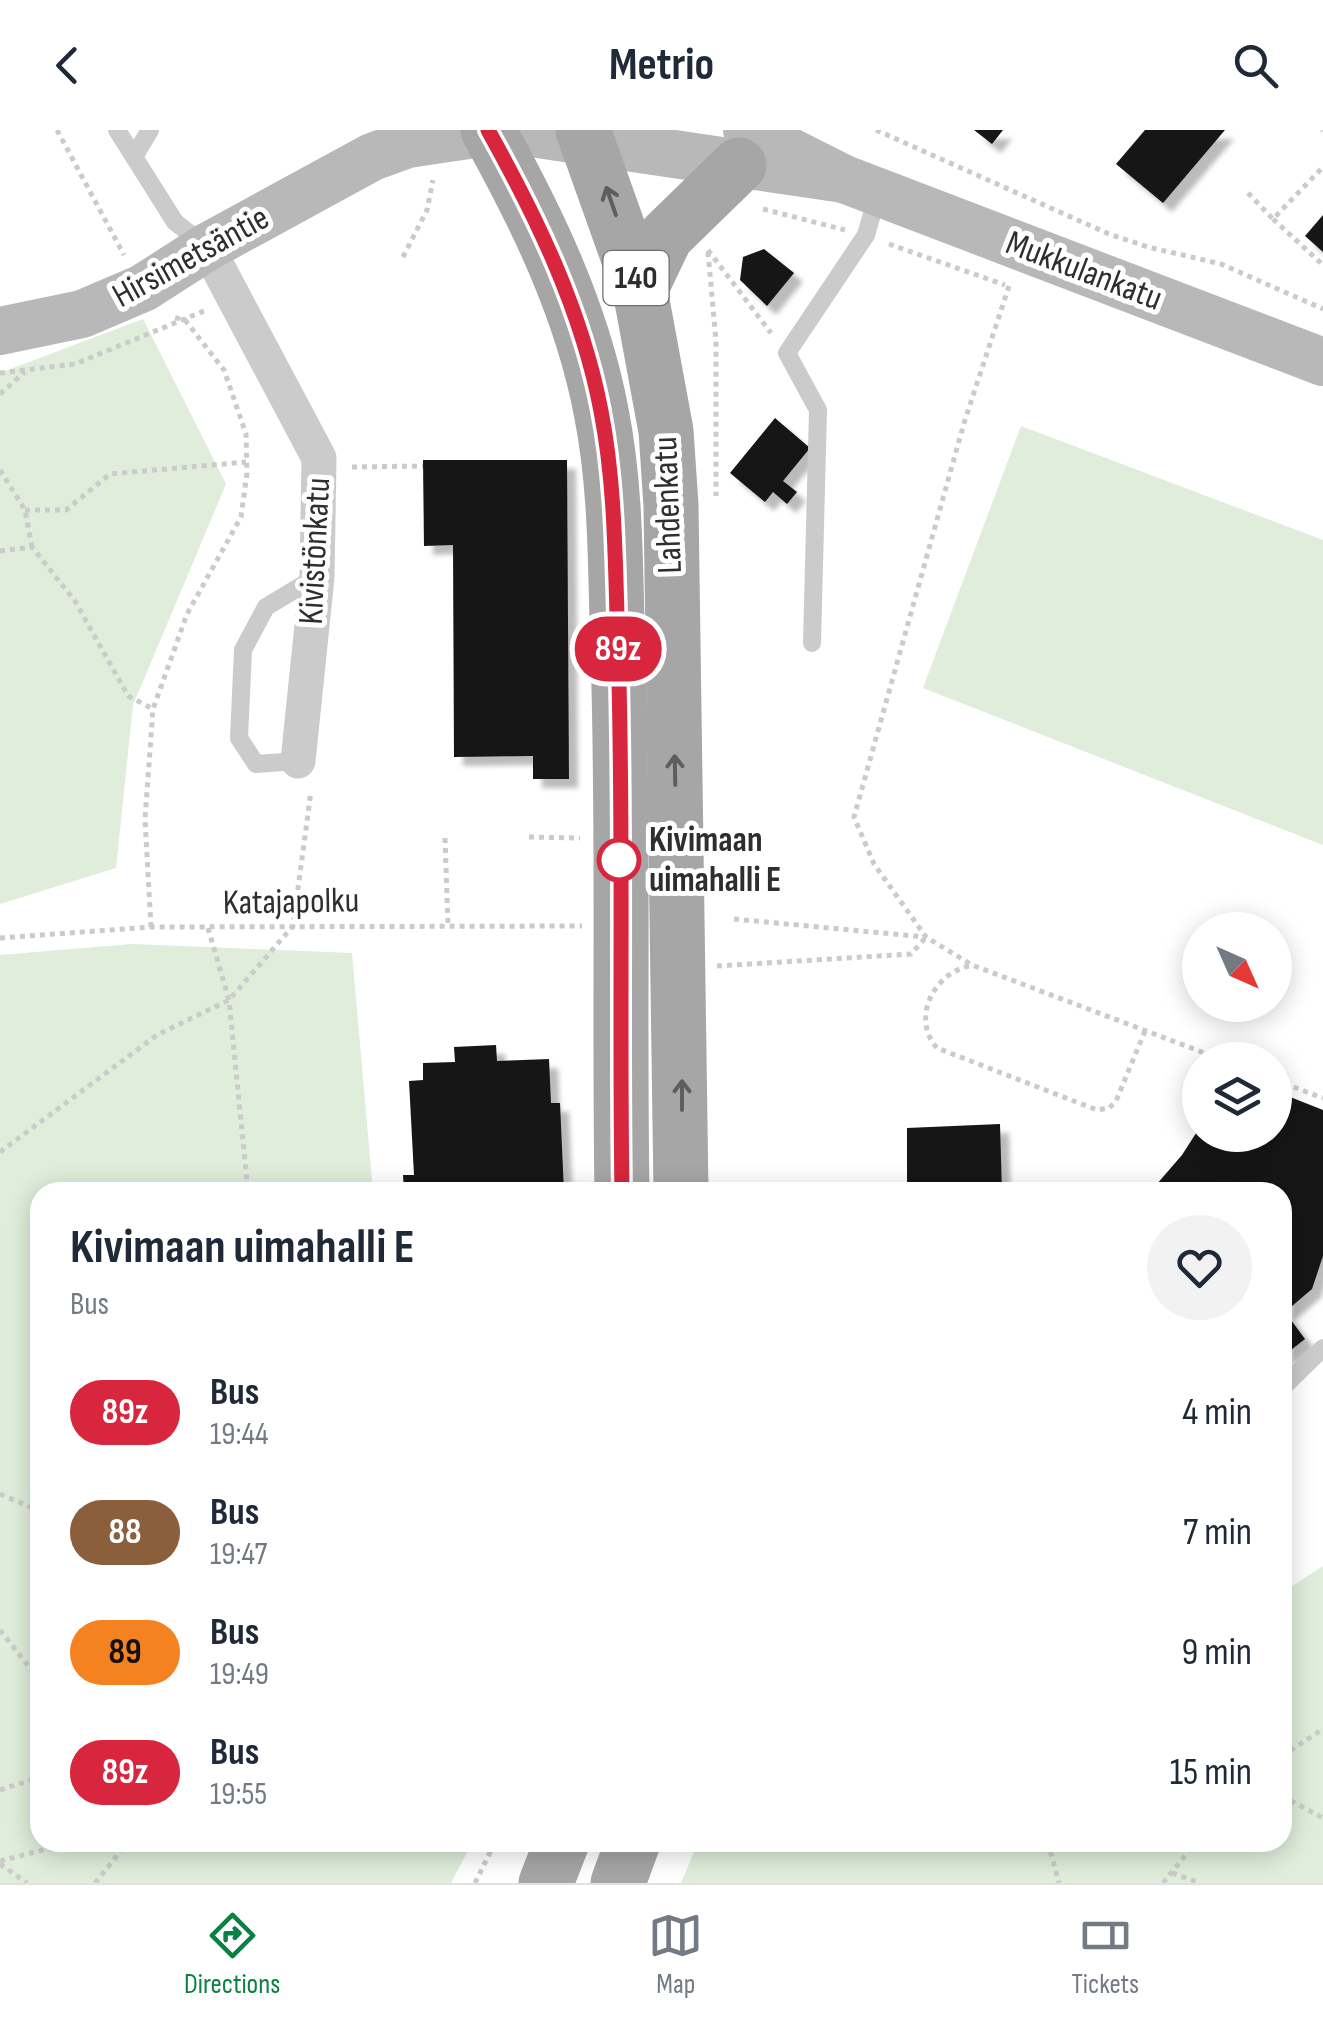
<!DOCTYPE html>
<meta charset="utf-8">
<style>
:root{--surface:#fff;--page:#f2f2f3;--text:#1f2937;--muted:#747a83;--line:#e0e1e3;--accent:#0b8043}
body{margin:0;font-family:"Sofia Sans Condensed",sans-serif;background:var(--page);color:var(--text);height:100vh;display:flex;flex-direction:column;font-size:38px;white-space:nowrap}
*{box-sizing:border-box;margin:0}
p{font-size:32px;color:var(--muted)}
.icon{flex:none;width:55px;height:55px;fill:none;stroke:currentColor;stroke-width:2;stroke-linecap:round;stroke-linejoin:round}
.map{position:relative;flex:1;overflow:hidden}
.sheet{position:absolute;left:30px;top:1052px;width:1262px;height:670px;display:flex;flex-direction:column;background:var(--surface);border-radius:30px;box-shadow:0 5px 25px #0003}
.sheet>*{flex:none}
.badge{padding:0 20px;border-radius:32px;font-size:35px;line-height:65px}
.needle{width:65px;rotate:135deg}
.controls{position:absolute;left:1182px;top:782px;display:grid;gap:20px}
.controls a{display:grid;place-items:center;width:110px;height:110px;border-radius:50%;background:var(--surface);box-shadow:0 5px 25px #0003;font-size:50px}
.map>.badge{position:absolute;translate:-50% -50%;box-shadow:0 0 0 5px #fff}
.round{display:grid;place-items:center;flex:none;width:105px;height:105px;border-radius:52px;background:var(--page)}
.head{display:flex;align-items:center;justify-content:space-between;height:170px;padding:0 40px}
h1{font-size:48px;font-weight:700;line-height:75px}
ul{padding:0;list-style:none}
li{display:flex;align-items:center;gap:30px;height:120px;padding:0 40px}
li div{flex:1}
li b{display:block;font-size:38px}
li em{font-style:normal}
li .badge{min-width:110px;font-weight:700;text-align:center}
header{display:flex;justify-content:space-between;align-items:center;height:130px;padding:0 40px;background:var(--surface);font-size:45px;font-weight:700}
.menu{display:flex;justify-content:space-around;align-items:center;height:140px;border-top:2px solid var(--line);background:var(--surface);font-size:28px;color:var(--muted)}
.menu a{display:grid;justify-items:center;gap:5px}
.menu .active{color:var(--accent)}
.map>svg:first-child{display:block}
.green{fill:#dfedda}
.building{fill:#151515;filter:url(#shadow)}
.lines{fill:none;stroke-linecap:round;stroke-linejoin:round}
.path{stroke:#cbcbcb;stroke-width:5;stroke-dasharray:5 5;stroke-linecap:butt}
.lane{stroke:#cbcbcb;stroke-width:18}
.street{stroke:#cbcbcb;stroke-width:35}
.secondary{stroke:#b8b8b8;stroke-width:48}
.primary{stroke:#a6a6a6;stroke-width:55}
.oneway{stroke:#5e5e5e}
.line-casing{stroke:#fff;stroke-width:22}
.line{stroke:#d7263d;stroke-width:15}
.stop-dot{fill:#fff;stroke:#d7263d;stroke-width:5}
.labels{text-anchor:middle;dominant-baseline:central;stroke-width:10;stroke-linejoin:round;paint-order:stroke}
.shield{fill:#fff;stroke:#6d6d6d;stroke-width:2.5}
.shield-label{font-size:32px;font-weight:bold;fill:#2e2e2e}
.street-label{font-size:35px;fill:#2e2e2e;stroke:#fff}
.stop-label{font-size:35px;font-weight:bold;fill:#2e2e2e;stroke:#fff;text-anchor:start}
</style>
<header><svg class="icon" aria-label="back" viewBox="0 0 24 24"><path d="M15 5l-7 7 7 7"/></svg>Metrio<svg class="icon" aria-label="search" viewBox="0 0 24 24"><circle cx="10" cy="10" r="6"/><path d="M15 15l6 6"/></svg></header>
<div class="map">
<svg width="1323" height="1753" viewBox="0 0 1323 1753">
<defs>
<filter id="shadow"><feDropShadow dx="9" dy="9" stdDeviation="2.5" flood-color="#0004"/></filter>
</defs>
<rect width="100%" height="100%" fill="#fff"/>
<g class="green">
<polygon points="143,189 226,354 133,575 116,738 0,774 0,243"/>
<polygon points="1021,296 1323,410 1323,715 923,558"/>
<polygon points="132,814 352,823 373,1062 40,1062 40,1712 472,1713 451,1753 0,1753 0,825"/>
<polygon points="1323,1436 1323,1753 681,1753 696,1717 707,1713 1282,1712 1283,1462"/>
</g>
<g class="building">
<polygon points="974,0 1003,0 992,14"/>
<polygon points="1145,0 1225,0 1163,73 1116,34"/>
<polygon points="1323,85 1323,122 1305,106"/>
<polygon points="764,119 794,143 767,176 740,150 743,127"/>
<polygon points="775,288 810,318 783,351 797,362 787,374 773,362 765,372 730,343"/>
<polygon points="423,330 567,330 569,649 533,649 533,626 454,627 453,415 424,416"/>
<polygon points="496,915 497,931 549,929 551,973 560,973 564,1062 404,1062 403,1045 414,1045 409,951 423,950 423,933 455,932 454,917"/>
<polygon points="1275,961 1323,980 1323,1126 1312,1159 1285,1182 1305,1209 1282,1227 1282,1062 1150,1062 1182,1025 1200,997 1200,1005 1275,1005"/>
<polygon points="1000,994 1002,1062 907,1062 907,998"/>
</g>
<g class="lines">
<g class="path">
<polyline points="57,0 124,125"/>
<polyline points="876,0 1109,104 1148,117 1221,134 1323,179"/>
<polyline points="1322,0 1323,1"/>
<polyline points="1248,63 1273,89 1323,37"/>
<polyline points="763,79 845,100"/>
<polyline points="1273,89 1323,135"/>
<polyline points="889,114 1005,155"/>
<polyline points="708,120 771,203"/>
<polyline points="708,122 716,211 716,366"/>
<polyline points="403,127 427,80 433,50"/>
<polyline points="1009,156 964,293 854,687 874,734 926,807 972,835 1223,930"/>
<polyline points="0,243 75,234 204,181"/>
<polyline points="0,264 25,242"/>
<polyline points="352,337 423,336"/>
<polyline points="0,340 25,380 32,417"/>
<polyline points="25,380 66,380 110,344 246,332"/>
<polyline points="0,421 32,417 75,471 128,566 153,579"/>
<polyline points="529,707 580,708"/>
<polyline points="445,708 448,796"/>
<polyline points="734,789 925,807"/>
<polyline points="151,797 145,689 153,579 187,484 241,387 247,343 246,304 224,240 185,190 172,187"/>
<polyline points="208,798 229,870 248,1062"/>
<polyline points="0,808 151,797 582,796"/>
<polyline points="717,836 911,824 926,807"/>
<path d="M969,836C933,844 911,889 937,918L1097,980L1109,978L1116,971L1145,901"/>
<polyline points="1275,950 1323,968"/>
<polyline points="0,1022 157,905 229,870 293,796 311,661"/>
<polyline points="0,1364 40,1381"/>
<polyline points="0,1500 40,1551"/>
<polyline points="1282,1626 1323,1599"/>
<polyline points="0,1660 40,1647"/>
<polyline points="1282,1666 1323,1688"/>
<polyline points="1048,1712 1059,1753"/>
<polyline points="0,1731 74,1712"/>
<polyline points="0,1734 27,1753"/>
<polyline points="1172,1743 1200,1753"/>
<polyline points="95,1753 128,1712"/>
<polyline points="475,1753 495,1712"/>
<polyline points="1163,1753 1196,1712"/>
</g>
<g class="lane">
<polyline points="117,0 175,92 203,114"/>
<polyline points="135,25 150,0"/>
<polyline points="812,513 818,280 787,223 866,105 878,63"/>
<polyline points="298,631 256,634 239,608 243,520 266,477 316,447"/>
<polyline points="1282,1258 1323,1218"/>
</g>
<polyline class="street" points="207,117 319,328 317,447 298,631"/>
<g class="secondary">
<polyline points="747,0 844,49 1323,232"/>
<polyline points="0,201 82,184 143,158 207,117 372,27 408,14 441,9 489,2 531,3 844,49"/>
</g>
<g class="primary">
<path d="M488,0C537,88 582,181 601,281C617,360 615,442 618,523C624,703 619,883 622,1062"/>
<polyline points="583,0 640,160 666,301 671,375 681,1062"/>
<polyline points="640,160 666,106 739,35"/>
<polyline points="546,1753 562,1712"/>
<polyline points="618,1753 633,1712"/>
</g>
</g>
<defs><path id="oneway-shaft" d="M-6 0H5M1.5-3L5.5 0L1.5 3" fill="none" stroke-width="1.6" stroke-linecap="round" stroke-linejoin="round" transform="scale(2.5)"/></defs>
<g class="oneway">
<use href="#oneway-shaft" transform="translate(611 71) rotate(-109)"/>
<use href="#oneway-shaft" transform="translate(675 640) rotate(-91)"/>
<use href="#oneway-shaft" transform="translate(682 965) rotate(-90)"/>
</g>
<g class="lines">
<g class="line-casing">
<path id="line" d="M488,0C537,88 582,181 601,281C616,358 615,437 618,515C624,698 619,880 622,1062"/>
</g>
<use href="#line" class="line"/>
</g>
<circle class="stop-dot" cx="619" cy="730" r="20"/>
<g class="labels">
<rect class="shield" x="603.5" y="121" width="65" height="54" rx="8"/>
<g class="shield-label">
<text x="636" y="148">140</text>
</g>
<g class="street-label">
<text transform="translate(191 127) rotate(-29)">Hirsimetsäntie</text>
<text transform="translate(1084 141) rotate(21)">Mukkulankatu</text>
<text transform="translate(668 375) rotate(-92)">Lahdenkatu</text>
<text transform="translate(315 421) rotate(-87)">Kivistönkatu</text>
<text transform="translate(291 772) rotate(-1)">Katajapolku</text>
</g>
<g class="stop-label">
<text x="649" y="710">Kivimaan<tspan x="649" dy="40">uimahalli E</tspan></text>
</g>
</g>
</svg>
<div class="controls">
<a><svg class="needle" viewBox="-14 -14 28 28"><path d="M0-13l5 13h-10z" fill="#e53935"/><path d="M0 13l5-13h-10z" fill="#747a83"/></svg></a>
<a><svg class="icon" aria-label="layers" viewBox="0 0 24 24"><path d="M12 4l9 5-9 5-9-5zM3 14l9 5 9-5"/></svg></a>
</div>
<b class="badge" style="left:618px;top:519px;background:#d7263d;color:#fff">89z</b>
<section class="sheet">
<div class="head"><div><h1>Kivimaan uimahalli E</h1><p>Bus</p></div><a class="round"><svg class="icon" aria-label="heart" viewBox="0 0 24 24"><path d="M12 20l-8-8c-3-5 5-10 8-4 3-6 11-1 8 4z"/></svg></a></div>
<ul>
<li><span class="badge" style="background:#d7263d;color:#fff">89z</span><div><b>Bus</b><p>19:44</p></div><em>4 min</em></li>
<li><span class="badge" style="background:#8b5e3c;color:#fff">88</span><div><b>Bus</b><p>19:47</p></div><em>7 min</em></li>
<li><span class="badge" style="background:#f58220;color:#111">89</span><div><b>Bus</b><p>19:49</p></div><em>9 min</em></li>
<li><span class="badge" style="background:#d7263d;color:#fff">89z</span><div><b>Bus</b><p>19:55</p></div><em>15 min</em></li>
</ul>
</section>
</div>
<nav class="menu">
<a class="active"><svg class="icon" aria-label="directions" viewBox="0 0 24 24"><path d="M12 3l9 9-9 9-9-9zM9 14v-3h6M13 9l2 2-2 2"/></svg>Directions</a>
<a><svg class="icon" aria-label="map" viewBox="0 0 24 24"><path d="M3 6l6-2 6 2 6-2v14l-6 2-6-2-6 2zM9 4v14M15 6v14"/></svg>Map</a>
<a><svg class="icon" aria-label="tickets" viewBox="0 0 24 24"><path d="M3 7h18v10H3zM15 7v10"/></svg>Tickets</a>
</nav>
